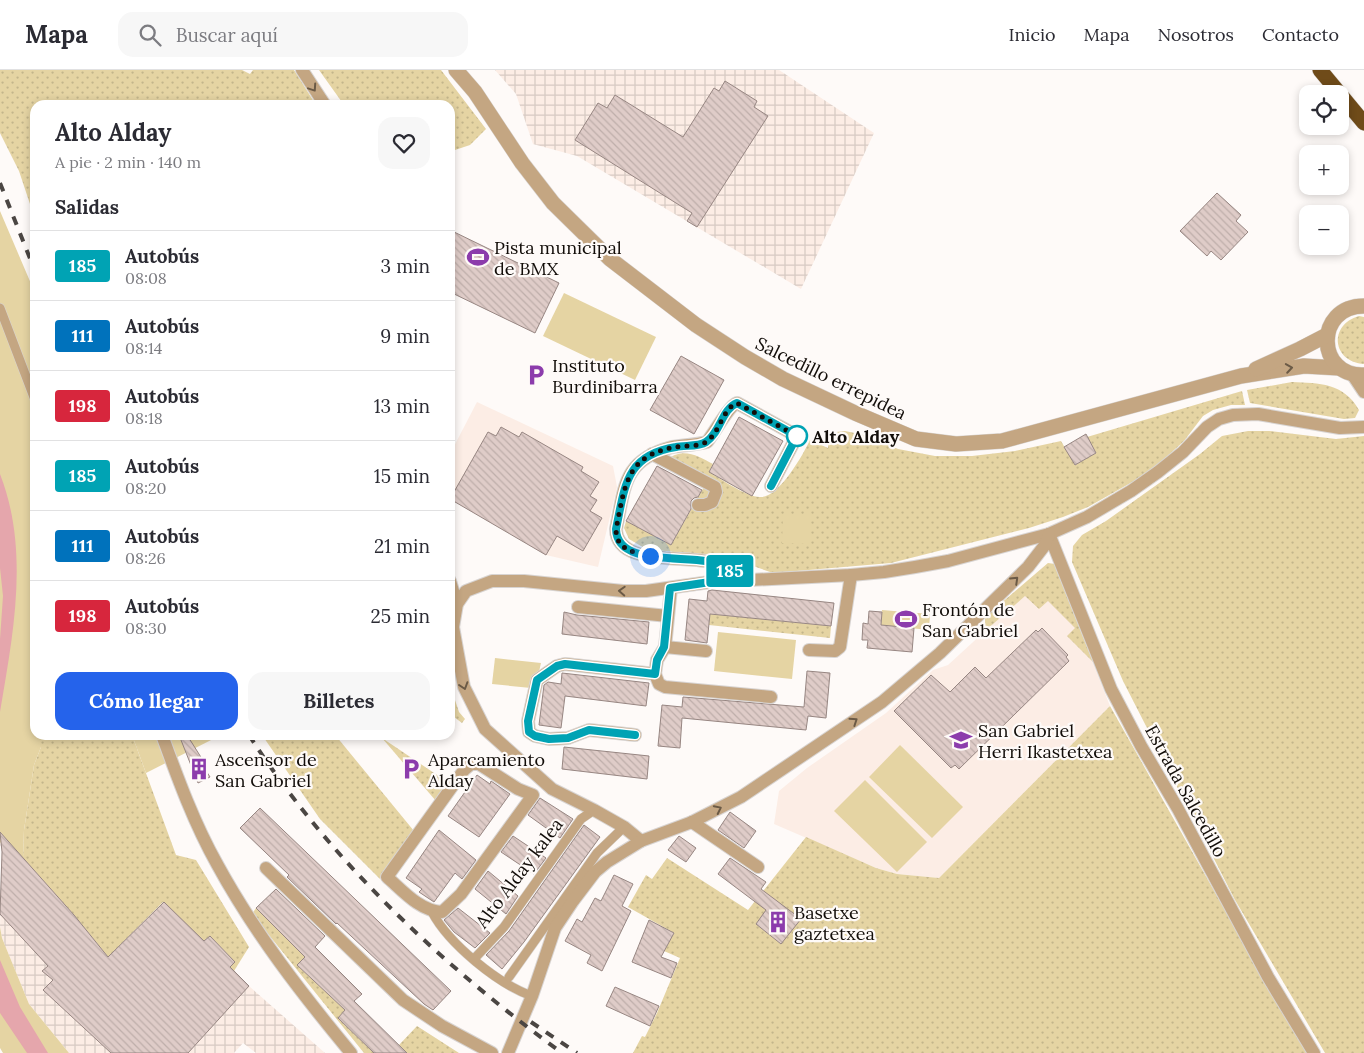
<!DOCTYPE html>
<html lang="es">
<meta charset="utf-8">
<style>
:root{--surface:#fff;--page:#f7f7f7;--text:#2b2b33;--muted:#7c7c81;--line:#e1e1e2;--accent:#2563eb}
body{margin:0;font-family:Lora,serif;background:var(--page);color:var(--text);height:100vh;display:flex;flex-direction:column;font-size:19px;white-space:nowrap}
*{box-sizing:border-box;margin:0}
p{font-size:16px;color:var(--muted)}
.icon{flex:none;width:28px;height:28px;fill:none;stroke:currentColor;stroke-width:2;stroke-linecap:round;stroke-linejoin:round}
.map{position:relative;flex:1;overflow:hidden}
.details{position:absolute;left:30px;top:30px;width:425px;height:640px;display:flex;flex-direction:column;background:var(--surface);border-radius:15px;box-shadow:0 2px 8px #0003}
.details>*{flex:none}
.badge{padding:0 10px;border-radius:4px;font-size:18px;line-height:32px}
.controls{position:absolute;left:1299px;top:15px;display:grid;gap:10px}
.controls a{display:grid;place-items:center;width:50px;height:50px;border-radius:10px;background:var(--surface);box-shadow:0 2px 8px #0003;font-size:25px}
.you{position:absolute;width:25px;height:25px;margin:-12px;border:4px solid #fff;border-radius:50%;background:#1a73e8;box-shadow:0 0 0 8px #1a73e833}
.map>.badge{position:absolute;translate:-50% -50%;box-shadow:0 0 0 2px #fff}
h2{padding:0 25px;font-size:19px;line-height:45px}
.round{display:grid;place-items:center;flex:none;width:52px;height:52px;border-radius:15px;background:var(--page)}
.headline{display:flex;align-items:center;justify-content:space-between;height:85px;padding:0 25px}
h1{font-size:24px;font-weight:700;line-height:38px}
.cta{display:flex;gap:10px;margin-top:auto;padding:10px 25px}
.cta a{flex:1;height:58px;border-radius:15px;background:var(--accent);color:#fff;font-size:20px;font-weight:700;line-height:58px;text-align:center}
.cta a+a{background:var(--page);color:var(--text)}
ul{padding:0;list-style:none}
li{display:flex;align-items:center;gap:15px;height:70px;padding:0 25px;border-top:1px solid var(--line)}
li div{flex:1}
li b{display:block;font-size:19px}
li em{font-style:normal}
li .badge{min-width:55px;font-weight:700;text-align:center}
header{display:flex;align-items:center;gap:30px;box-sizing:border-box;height:70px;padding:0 25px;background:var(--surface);border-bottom:1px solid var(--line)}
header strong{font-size:24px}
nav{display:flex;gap:28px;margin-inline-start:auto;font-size:18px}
.search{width:350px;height:45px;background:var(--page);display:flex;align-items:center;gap:12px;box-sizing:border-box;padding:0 18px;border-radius:15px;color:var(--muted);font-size:19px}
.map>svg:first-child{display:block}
.built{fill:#fcede5}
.industrial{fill:url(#industrial-grid)}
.grass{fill:url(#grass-dots);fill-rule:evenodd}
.park{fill:#e5d4a3}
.water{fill:#e5a6ac}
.building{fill:url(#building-back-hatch);stroke:#978682}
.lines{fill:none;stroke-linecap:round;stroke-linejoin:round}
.pedestrian-casing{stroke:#d8d4d2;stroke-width:10}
.minor-casing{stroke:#d8d4d2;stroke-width:14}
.tertiary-casing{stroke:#d8d4d2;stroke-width:16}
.motorway-casing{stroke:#d8d4d2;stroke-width:16}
.pedestrian{stroke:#c4a682;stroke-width:9}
.minor{stroke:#c4a682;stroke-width:12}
.tertiary{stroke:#c4a682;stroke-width:15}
.motorway{stroke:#6f4b19;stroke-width:15}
.rail{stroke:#4b4643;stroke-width:4;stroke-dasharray:9 9;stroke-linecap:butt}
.oneway{stroke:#6b5a46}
.line-casing{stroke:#fff;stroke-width:11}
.line{stroke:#00a3b4;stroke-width:8}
.walk{stroke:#120d09;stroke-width:5;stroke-dasharray:0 9}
.stop-dot{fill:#fff;stroke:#00a3b4;stroke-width:2.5}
.labels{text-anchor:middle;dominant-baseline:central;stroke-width:4.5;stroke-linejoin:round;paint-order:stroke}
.poi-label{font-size:18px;fill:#120d09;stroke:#fefaf8;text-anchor:start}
.street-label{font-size:18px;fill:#120d09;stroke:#fefaf8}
.stop-label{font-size:18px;font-weight:bold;fill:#120d09;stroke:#fefaf8;text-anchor:start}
</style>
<header>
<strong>Mapa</strong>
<div class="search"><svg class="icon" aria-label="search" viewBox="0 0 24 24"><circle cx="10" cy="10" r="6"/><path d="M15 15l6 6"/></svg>Buscar aquí</div>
<nav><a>Inicio</a><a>Mapa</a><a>Nosotros</a><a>Contacto</a></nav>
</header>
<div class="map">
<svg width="1364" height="983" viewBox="0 0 1364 983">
<defs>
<pattern id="industrial-grid" width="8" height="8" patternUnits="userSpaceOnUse" patternTransform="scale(1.25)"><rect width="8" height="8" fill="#fcede5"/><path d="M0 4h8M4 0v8" fill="none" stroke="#d7cac3"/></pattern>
<pattern id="grass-dots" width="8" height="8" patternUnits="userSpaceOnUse" patternTransform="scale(1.25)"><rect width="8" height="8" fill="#e5d4a3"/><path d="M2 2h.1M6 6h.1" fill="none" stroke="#c3b58b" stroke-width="1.8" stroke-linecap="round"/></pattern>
<pattern id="building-back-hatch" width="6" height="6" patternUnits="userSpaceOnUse" patternTransform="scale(1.25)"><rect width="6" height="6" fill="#dfccc8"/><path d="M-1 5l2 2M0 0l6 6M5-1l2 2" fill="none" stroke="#beaeaa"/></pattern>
</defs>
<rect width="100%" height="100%" fill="#fefaf8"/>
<g class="built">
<polygon points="477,332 613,396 617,417 598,497 546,485 450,429 450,384"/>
<polygon points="1048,493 1054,494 1110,636 939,808 897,804 876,798 774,754 779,721 807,698 886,643 933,600 948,595 985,561 985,547"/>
</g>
<g class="industrial">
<polygon points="495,0 779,0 874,63 801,219 577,86 533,74 516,24"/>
<polygon points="5,768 74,845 108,886 164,832 204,871 210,866 235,892 231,897 249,916 325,983 256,983 243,973 234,983 69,983 29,934 2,868 0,857 2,782 0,773"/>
</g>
<g class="grass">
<polygon points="0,0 242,0 250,4 253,0 294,0 316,35 35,35 35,149 19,101 0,63"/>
<polygon points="319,0 441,0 486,59 470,75 455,80 450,87 450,35 344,35"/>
<path d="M1359,246L1364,247V294C1332,292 1328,255 1359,246Z"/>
<path d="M1292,312C1319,313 1344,313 1359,340L1355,348L1344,349L1250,333L1247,320Z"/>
<path d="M1242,321L1245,335H1231L1213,340L1203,346L1184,371L1150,402L1088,437L1063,447L1029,458L891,493L773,503L730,488L646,479L629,469L624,458L626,451L671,475L709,408L671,387C685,378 700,387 713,394L709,402C721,409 748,428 761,427C779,427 803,385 810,370L828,378V363L845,361L864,365L898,379L935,386H972L1015,381L1061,371L1075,395L1096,383L1087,367Z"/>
<polygon points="1248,361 1269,361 1336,369 1364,366 1364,983 1325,983 1235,830 1123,611 1072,492 1073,476 1082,465 1106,451 1200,384 1222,366"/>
<polygon points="1048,493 1054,494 1093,592 1067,566 1075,558 1048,531 1039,539 1025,526 985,561 985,547"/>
<polygon points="710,544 831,556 830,568 709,555"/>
<polygon points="450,624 453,624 459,642 465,649 462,653 450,644"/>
<path d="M1110,636L1221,833L1309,983H633L642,966L645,967L657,943L680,888L664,881L674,863L628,837L646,805L652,809L667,788L748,840L806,767L876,798L897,804L939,808ZM775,830L781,874L756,854Z"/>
<polygon points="41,665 132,665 176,785 196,790 249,877 234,901 230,897 235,892 210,866 204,871 163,832 108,887 74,845 23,788 24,760 34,695 41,677"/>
<polygon points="262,665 338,665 336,666 414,761 380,809 320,749"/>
<polygon points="382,668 449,713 436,731"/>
<polygon points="256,838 305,887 297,895 345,940 338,948 374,983 364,983 252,844"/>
<polygon points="417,956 459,983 399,983 403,979 399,975"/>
</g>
<g class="park">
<polygon points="0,141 35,223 35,665 41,665 41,677 34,695 24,760 23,788 5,768 0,773"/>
<polygon points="564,223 656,267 635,310 543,266"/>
<polygon points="783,444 811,444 811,474 782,473"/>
<polygon points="882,540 930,544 929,560 881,555"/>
<polygon points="718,562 796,570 792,609 714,601"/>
<polygon points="495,588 541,593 538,606 531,618 492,614"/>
<polygon points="132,665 221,665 146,703"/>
<polygon points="900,675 963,737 932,768 869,707"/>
<polygon points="865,710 927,772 897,802 834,741"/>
<polygon points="0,857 2,868 29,934 69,983 3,983 0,978"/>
</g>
<g class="water">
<path d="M0,404C30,481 13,564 0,642V569L3,526L0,498Z"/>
<polygon points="0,890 20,937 48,983 27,983 0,943"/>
</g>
<g class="building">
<polygon points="725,11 757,31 754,37 768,46 697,157 687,151 692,143 575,70 598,33 607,38 615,25 683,67 714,18 719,21"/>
<polygon points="1217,123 1241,145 1236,151 1248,162 1221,190 1211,181 1207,186 1180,161"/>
<polygon points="450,160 559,213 535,263 450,222"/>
<polygon points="681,286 724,310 694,364 650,340"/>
<polygon points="739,347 783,371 752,426 709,402"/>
<polygon points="501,357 519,367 522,362 583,397 581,401 599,412 590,426 597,430 590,441 602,448 583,481 557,466 546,485 450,429 488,362 496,366"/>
<polygon points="1086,364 1096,383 1075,395 1064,377"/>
<polygon points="657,396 702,420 698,427 694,428 691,431 691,439 671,475 626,451"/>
<polygon points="712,520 834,533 831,556 710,544 707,573 685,570 689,529 707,531 708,521"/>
<polygon points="869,541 882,542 881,555 914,558 912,582 867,578 868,570 862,570 863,553 868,554"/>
<polygon points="564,542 577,545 649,552 647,574 562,564"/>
<polygon points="1042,558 1068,585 1066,587 1069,591 959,699 955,695 951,698 894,641 931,605 950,622 975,597 986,608 1036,560 1038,562"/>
<polygon points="807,601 830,603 826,648 808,646 806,660 682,648 680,678 658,676 662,635 682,637 683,627 804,637"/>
<polygon points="562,603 649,613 646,636 565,626 561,658 539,655 544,615 548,612 561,614"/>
<polygon points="179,665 187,665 204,692 201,693 210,707 198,713"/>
<polygon points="564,677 649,686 647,709 562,699"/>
<polygon points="477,705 490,714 491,711 510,724 479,767 448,746"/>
<polygon points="540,728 573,749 560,768 528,745"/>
<polygon points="260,738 451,921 433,940 424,934 337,853 336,854 287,807 289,805 240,758"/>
<polygon points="730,742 756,761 744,778 718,760"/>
<polygon points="584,755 600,767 524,872 502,899 486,885 509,861"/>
<polygon points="439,760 476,790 462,809 455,803 434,832 419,822 422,819 406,808"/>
<polygon points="0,762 74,845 108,887 164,832 204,871 210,866 235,892 230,897 249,916 188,983 111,983 43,920 53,910 42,901 48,896 0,844 2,782"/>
<polygon points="513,766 546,788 534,804 501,782"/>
<polygon points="679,766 696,778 686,792 668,780"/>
<polygon points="730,788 766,812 761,819 801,849 781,874 756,854 766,840 718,804"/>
<polygon points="488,801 518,826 506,844 475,819"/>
<polygon points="614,805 633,814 622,836 631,841 602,901 587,893 591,885 565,871 577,849 582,852 595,828 601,831"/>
<polygon points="276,819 325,866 315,877 362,924 354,931 407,983 374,983 338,948 345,940 297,895 305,887 256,838"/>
<polygon points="458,838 490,863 475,878 454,862 444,850"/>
<polygon points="649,850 674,863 661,887 677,893 671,908 632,892"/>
<polygon points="615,917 659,936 650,956 606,936"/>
</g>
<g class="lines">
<g class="pedestrian-casing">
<g id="pedestrian">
<polyline points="0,238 35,330"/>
<path d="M432,842C449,874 498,914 532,926"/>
<polyline points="474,889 504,857 581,749 594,740"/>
<polyline points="509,907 597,783 624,757"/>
</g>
</g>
<g class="minor-casing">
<g id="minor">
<polyline points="302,0 325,35"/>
<polyline points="1352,304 1364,322"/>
<polyline points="652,384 715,417 716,422 712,432 705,435 698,435"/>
<polyline points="1049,464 1111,619 1141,676 1178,739 1268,907 1314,983"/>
<polyline points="450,511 457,534"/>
<path d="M735,511C733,506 732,501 728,498C703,480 617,502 616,459C625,416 623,390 672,377C684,375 695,375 707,372C714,363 729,336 737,333L797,366L771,416"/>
<polyline points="578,537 668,546"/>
<polyline points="665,577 706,581"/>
<polyline points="809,580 835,581 840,577 851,505"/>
<polyline points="655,604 657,590 665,577 671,518"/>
<path d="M162,665C178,709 194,753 217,794C254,862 302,924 351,983"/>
<polyline points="635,665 589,660 568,668 549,669 535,666 529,662 528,651 537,610 557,596 565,594 655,604 659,614 665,617 771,627"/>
<path d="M471,694H479L518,719L533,725L461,824L442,842C420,841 403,821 387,807L464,700Z"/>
<polyline points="692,752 758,797"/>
<polyline points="641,771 624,757 594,740 552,719 485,659 464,617 453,557 457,534 466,521 492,511 524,511 623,521 646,521 710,512 851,505 884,502 915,497 948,491 1049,464 1087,447 1131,421 1158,402 1183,382 1207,357 1219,349 1233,345 1258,344 1340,358 1364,357"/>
<polyline points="266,798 403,930 442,956 492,983"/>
<polyline points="508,983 532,926 555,858 573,831 595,802 607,792 641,771 692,752 741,727 882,632 940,583 1028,497 1045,475 1049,464"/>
</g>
</g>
<g class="tertiary-casing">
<g id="tertiary">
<polyline points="456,0 475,22 522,93 553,133 610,189 696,255 745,287 783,309 855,343 916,369 956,374 1002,371 1241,306 1304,296 1339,298"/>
<path d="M1364,236C1314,236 1316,307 1364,305"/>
<polyline points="1256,299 1300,279 1327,265"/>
</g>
</g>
<g class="motorway-casing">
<polyline id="motorway" points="1320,0 1364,53"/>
</g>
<use href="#pedestrian" class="pedestrian"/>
<use href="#minor" class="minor"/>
<use href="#tertiary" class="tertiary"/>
<use href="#motorway" class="motorway"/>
<g class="rail">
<polyline points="0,113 35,201"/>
<path d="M249,665C330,791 442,895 562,983"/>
<polyline points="531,952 577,983"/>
</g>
</g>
<defs><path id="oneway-chevron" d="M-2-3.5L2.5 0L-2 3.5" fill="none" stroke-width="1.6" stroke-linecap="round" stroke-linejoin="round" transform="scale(1.25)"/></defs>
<g class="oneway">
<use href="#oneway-chevron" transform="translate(313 18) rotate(56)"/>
<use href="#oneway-chevron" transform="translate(1289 298) rotate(-9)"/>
<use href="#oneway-chevron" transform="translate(1015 510) rotate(-44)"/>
<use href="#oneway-chevron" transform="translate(622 521) rotate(-177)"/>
<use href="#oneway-chevron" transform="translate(464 616) rotate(72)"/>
<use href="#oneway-chevron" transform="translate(854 651) rotate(-34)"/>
<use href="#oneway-chevron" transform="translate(718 739) rotate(-26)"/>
</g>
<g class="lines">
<g class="line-casing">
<path id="line" d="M635,665L589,660L568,668L549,669L535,666L529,662L528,651L537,610L557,596L565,594L655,604L657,590L664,577L670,518L710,512L735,511C733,506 732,501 728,498C703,480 617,502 616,459C625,417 625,385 676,377C685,375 698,377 706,372C720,363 722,339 737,333L797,366L771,416"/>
</g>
<use href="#line" class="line"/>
<path class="walk" d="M650,486C633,482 616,480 616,459C625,417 625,385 676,377C685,375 698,377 706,372C720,363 722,339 737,333L797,366"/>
</g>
<defs>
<g id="stadium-bare" transform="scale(1.725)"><path d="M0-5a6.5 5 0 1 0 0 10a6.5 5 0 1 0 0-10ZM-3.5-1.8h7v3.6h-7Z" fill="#8c3cac" stroke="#fefaf8" stroke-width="2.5" paint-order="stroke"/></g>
<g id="parking-bare" transform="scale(1.725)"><path d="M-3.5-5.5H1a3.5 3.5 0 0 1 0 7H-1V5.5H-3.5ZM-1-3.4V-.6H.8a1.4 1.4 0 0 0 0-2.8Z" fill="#8c3cac" stroke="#fefaf8" stroke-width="2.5" paint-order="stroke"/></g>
<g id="school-bare" transform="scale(1.725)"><path d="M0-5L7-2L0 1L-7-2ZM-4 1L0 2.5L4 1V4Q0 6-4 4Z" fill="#8c3cac" stroke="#fefaf8" stroke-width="2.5" paint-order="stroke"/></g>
<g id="building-bare" transform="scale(1.725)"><path d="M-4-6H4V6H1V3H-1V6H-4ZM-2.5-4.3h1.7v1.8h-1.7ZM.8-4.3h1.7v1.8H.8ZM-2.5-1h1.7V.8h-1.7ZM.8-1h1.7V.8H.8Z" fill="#8c3cac" stroke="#fefaf8" stroke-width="2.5" paint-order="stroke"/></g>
</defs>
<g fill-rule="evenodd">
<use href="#stadium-bare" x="478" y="187"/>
<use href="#parking-bare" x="536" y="305"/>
<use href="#stadium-bare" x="906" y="549"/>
<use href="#school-bare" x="961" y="670"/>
<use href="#building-bare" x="199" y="699"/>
<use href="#parking-bare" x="411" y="699"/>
<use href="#building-bare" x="778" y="852"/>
</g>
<circle class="stop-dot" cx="797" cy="366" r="10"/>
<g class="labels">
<g class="poi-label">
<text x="494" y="177">Pista municipal<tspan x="494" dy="21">de BMX</tspan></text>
<text x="552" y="295">Instituto<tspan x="552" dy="21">Burdinibarra</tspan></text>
<text x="922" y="539">Frontón de<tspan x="922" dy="21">San Gabriel</tspan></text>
<text x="978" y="660">San Gabriel<tspan x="978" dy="21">Herri Ikastetxea</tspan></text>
<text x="215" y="689">Ascensor de<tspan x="215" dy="21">San Gabriel</tspan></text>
<text x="428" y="689">Aparcamiento<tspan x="428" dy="21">Alday</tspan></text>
<text x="794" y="842">Basetxe<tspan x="794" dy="21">gaztetxea</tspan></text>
</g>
<g class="street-label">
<text transform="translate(831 308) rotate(26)">Salcedillo errepidea</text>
<text transform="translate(1186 721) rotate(61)">Estrada Salcedillo</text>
<text transform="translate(519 803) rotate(-53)">Alto Alday kalea</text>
</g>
<g class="stop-label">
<text x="812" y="366">Alto Alday</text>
</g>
</g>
</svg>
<div class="controls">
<a><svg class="icon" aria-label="locate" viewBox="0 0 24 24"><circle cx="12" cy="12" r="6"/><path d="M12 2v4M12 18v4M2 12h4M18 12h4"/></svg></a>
<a>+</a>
<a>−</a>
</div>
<div class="you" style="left:650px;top:486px"></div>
<b class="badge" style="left:730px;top:501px;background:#00a3b4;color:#fff">185</b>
<section class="details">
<div class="headline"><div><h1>Alto Alday</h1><p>A pie · 2 min · 140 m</p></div><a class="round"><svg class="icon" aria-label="heart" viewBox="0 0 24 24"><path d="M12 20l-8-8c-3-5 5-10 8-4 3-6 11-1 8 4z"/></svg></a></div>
<h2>Salidas</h2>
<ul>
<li><span class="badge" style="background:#00a3b4;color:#fff">185</span><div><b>Autobús</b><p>08:08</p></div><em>3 min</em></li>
<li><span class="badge" style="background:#0072bc;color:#fff">111</span><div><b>Autobús</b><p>08:14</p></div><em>9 min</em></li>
<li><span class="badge" style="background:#d7263d;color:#fff">198</span><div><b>Autobús</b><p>08:18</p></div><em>13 min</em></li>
<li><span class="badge" style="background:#00a3b4;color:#fff">185</span><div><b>Autobús</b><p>08:20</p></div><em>15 min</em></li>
<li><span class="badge" style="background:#0072bc;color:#fff">111</span><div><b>Autobús</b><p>08:26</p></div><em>21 min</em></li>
<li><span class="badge" style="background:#d7263d;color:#fff">198</span><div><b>Autobús</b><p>08:30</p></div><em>25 min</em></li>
</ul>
<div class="cta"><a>Cómo llegar</a><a>Billetes</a></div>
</section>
</div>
